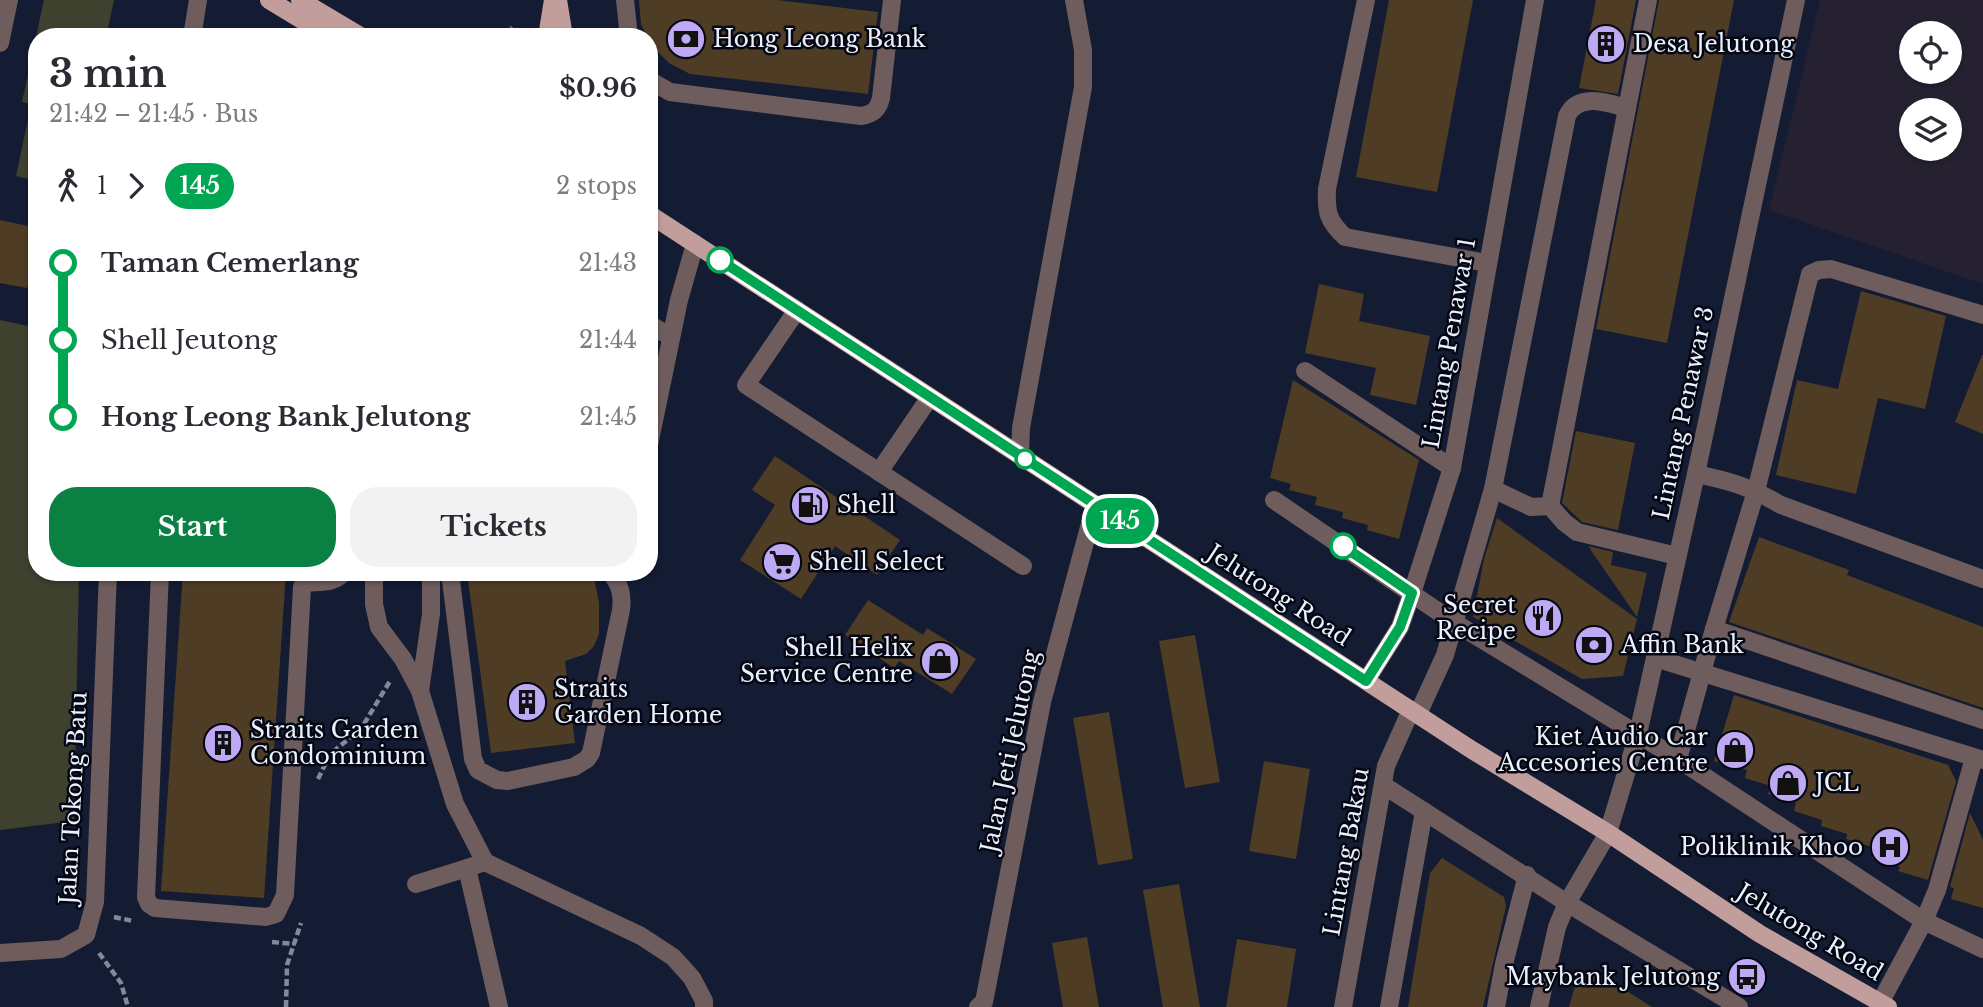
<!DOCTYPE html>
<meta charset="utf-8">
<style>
:root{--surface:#fff;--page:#f2f2f3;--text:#2b2b33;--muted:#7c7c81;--accent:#0b8043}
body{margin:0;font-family:"Libre Baskerville",serif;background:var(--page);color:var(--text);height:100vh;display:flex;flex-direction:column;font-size:26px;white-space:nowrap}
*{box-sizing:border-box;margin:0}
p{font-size:23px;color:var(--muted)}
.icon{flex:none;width:38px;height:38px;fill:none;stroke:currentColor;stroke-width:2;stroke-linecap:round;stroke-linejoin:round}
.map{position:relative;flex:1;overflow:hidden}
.panel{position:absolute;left:28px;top:28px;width:630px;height:553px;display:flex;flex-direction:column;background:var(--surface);border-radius:28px;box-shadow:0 2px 5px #0004}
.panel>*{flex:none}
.badge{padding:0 14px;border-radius:23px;font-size:24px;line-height:46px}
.buttons{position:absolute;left:1899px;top:21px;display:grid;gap:14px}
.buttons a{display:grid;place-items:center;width:63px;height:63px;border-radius:50%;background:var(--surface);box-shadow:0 2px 5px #0004;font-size:35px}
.map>.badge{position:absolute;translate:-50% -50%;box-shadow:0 0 0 4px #fff}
.legs{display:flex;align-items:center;gap:10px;height:77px;padding:0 21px;font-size:23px}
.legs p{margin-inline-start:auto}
.summary{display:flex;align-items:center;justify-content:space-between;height:119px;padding:0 21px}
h1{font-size:38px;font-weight:800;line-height:52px}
.cta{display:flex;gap:14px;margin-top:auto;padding:14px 21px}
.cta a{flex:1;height:80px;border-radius:28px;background:var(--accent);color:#fff;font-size:28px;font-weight:800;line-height:80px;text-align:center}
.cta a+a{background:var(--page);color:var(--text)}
ul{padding:0 21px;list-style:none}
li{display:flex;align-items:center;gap:24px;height:77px;font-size:26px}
li i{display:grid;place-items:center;width:10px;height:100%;margin:0 9px;background:currentColor}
li i::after{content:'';width:18px;height:18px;margin:-9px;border:5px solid;border-radius:50%;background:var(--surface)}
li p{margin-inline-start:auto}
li:first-child i{background:linear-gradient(#0000 50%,currentColor 0)}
li:last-child i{background:linear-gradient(currentColor 50%,#0000 0)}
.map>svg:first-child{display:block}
.industrial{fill:#262131;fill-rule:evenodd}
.green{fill:#3f412f}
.building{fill:#4f3c24}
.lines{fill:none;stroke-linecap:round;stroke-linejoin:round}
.path{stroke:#82899b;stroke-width:4.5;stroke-dasharray:7 3.5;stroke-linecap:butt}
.minor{stroke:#6e5d5c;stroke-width:18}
.major{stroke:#c19e9b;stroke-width:18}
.line-1-casing{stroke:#fff;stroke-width:16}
.line-1{stroke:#00a651;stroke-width:10}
.stop-1-dot{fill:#fff;stroke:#00a651;stroke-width:3.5}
.labels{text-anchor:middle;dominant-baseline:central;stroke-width:5;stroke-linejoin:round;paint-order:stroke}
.poi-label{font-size:23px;fill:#eaf0fd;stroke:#040711;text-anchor:start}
.street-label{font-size:23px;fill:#eaf0fd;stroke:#040711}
</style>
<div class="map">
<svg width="1983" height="1007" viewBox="0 0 1983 1007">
<rect width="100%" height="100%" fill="#141c33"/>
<path class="industrial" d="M1820,0H1983V284L1769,210ZM1911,33H1950V72H1911ZM1911,110H1950V149H1911Z"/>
<g class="green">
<polygon points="44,0 114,0 106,37 37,37 37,105 22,102"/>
<polygon points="29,115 37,116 37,181 16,176"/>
<polygon points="0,320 37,328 37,572 79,572 74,821 0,830"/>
</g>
<g class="building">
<polygon points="639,0 777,0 878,12 868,94 690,74 669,63 651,45 649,37 647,37 641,24"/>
<polygon points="1389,0 1473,0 1437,192 1356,177"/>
<polygon points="1596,0 1636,0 1618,94 1579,88"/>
<polygon points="1659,0 1734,0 1667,343 1596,329"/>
<polygon points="0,220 37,228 37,243 27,288 0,283"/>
<polygon points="1319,284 1364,294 1359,321 1430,336 1416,405 1370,395 1376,368 1305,353"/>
<polygon points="1861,291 1946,316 1925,409 1878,398 1856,494 1776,475 1797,380 1838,389"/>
<polygon points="1982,355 1983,355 1983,434 1955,422"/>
<polygon points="1293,380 1419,460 1399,539 1367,530 1368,525 1342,518 1343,512 1315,505 1317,497 1289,490 1291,484 1270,478"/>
<polygon points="1576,431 1635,443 1618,530 1582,522 1562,503"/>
<polygon points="775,456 900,540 877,575 835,546 801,599 740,560 775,505 752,490"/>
<polygon points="1497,518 1637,619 1623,676 1582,679 1473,617 1484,559"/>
<polygon points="1759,537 1849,570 1847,575 1983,627 1983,708 1729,622"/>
<polygon points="1588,546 1613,552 1611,565 1647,573 1637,617"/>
<polygon points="183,572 286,572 264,898 161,891"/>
<polygon points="467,572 593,572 599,603 599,634 594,646 586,654 565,661 575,743 491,753"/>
<polygon points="868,600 923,635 927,628 976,659 952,694 899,661 894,668 845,635"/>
<polygon points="1195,635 1220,782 1185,788 1159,641"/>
<polygon points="1734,695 1948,765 1956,781 1928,880 1898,871 1900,867 1872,858 1875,848 1846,839 1847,834 1821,826 1822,820 1794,811 1796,803 1768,794 1771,786 1745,778 1747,770 1714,761"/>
<polygon points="1109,712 1133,859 1098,865 1073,718"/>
<polygon points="1264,761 1310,769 1296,859 1249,851"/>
<polygon points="1970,813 1983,840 1983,908 1951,899 1954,888 1950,887"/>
<polygon points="1442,858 1504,897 1506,906 1483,1007 1408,1007 1430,873"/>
<polygon points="1179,884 1200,1007 1163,1007 1143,890"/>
<polygon points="1087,937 1099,1007 1063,1007 1052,943"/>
<polygon points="1237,939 1296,949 1287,1007 1226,1007"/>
<polygon points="1595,971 1652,1007 1569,1007 1577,979"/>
</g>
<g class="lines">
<g class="path">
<polyline points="506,37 512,27"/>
<polyline points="318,779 330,754 361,729 390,681"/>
<polyline points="114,917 133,921"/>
<polyline points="272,942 294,944"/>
<polyline points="99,953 121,983 128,1007"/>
<polyline points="286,1007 287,965 301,923"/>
</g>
<g class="minor">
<polyline points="625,0 629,37"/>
<path d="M1366,0L1327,189C1326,213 1328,221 1345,237L1487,263"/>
<polyline points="192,37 198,0"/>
<polyline points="0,43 9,0"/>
<path d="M649,80L670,92L861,116C873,114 878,110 881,98L892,0"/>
<polyline points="797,310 746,385 1023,566"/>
<polyline points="649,324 671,337"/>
<polyline points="1305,371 1452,468"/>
<polyline points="649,445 679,300 695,244"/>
<polyline points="1020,455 1021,428 1083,87 1083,50 1074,0"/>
<polyline points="879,472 930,397"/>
<path d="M1696,474C1731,481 1750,487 1781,505L1983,579"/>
<path d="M1493,489L1567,116C1578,92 1607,103 1627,108"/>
<polyline points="1274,500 1455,623 1678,759 1924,921 1983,949"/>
<polyline points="1550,506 1648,0"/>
<polyline points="1550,506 1564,522 1577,532 1677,556"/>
<path d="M160,572L146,897L149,904L155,908L266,917L276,914L285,895L302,587L304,583C319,581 333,585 344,572"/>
<polyline points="374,572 374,604 379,627 403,659 420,691 455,804 485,862"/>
<path d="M450,572L473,759L478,770L497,780L508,781L574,767L587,759L591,753L621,610C623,595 620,584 610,572"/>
<polyline points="1714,629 1983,720"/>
<polyline points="1655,658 1983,760"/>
<polyline points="1366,681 1400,627 1412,593 1452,468 1535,0"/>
<polyline points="420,691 431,614 431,572"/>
<polyline points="1418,714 1445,655 1493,489 1531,507 1550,506"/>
<polyline points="1678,759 1714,629 1756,491 1810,274 1819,270 1831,269 1983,315"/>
<polyline points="1383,785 1567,903 1739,1007"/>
<polyline points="416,884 467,868"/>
<polyline points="0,953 61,949 86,935 95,902 108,572"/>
<polyline points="1880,1003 1924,921 1937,890 1974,758"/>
<polyline points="499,1007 467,868 485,862 641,936 673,957 692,978 704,1001 704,1007"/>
<polyline points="978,1007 984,1002 1042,702 1095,505"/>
<polyline points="1343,1007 1386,766 1411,710"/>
<polyline points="1389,1007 1424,811"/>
<polyline points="1496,1007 1504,964 1527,875"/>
<polyline points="1539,1007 1557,927 1567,903 1608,833 1638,734 1696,474 1796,0"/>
</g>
<g class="major">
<polyline points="269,0 330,37"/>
<polyline points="300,0 362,37"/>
<polyline points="558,0 564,37"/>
<polyline points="547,37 553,0"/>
<polyline points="649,214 1472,750 1608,833 1760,934 1888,1007"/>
</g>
</g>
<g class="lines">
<g class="line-1-casing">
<polyline id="line-1" points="720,260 1366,681 1400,627 1412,593 1343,546"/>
</g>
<use href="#line-1" class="line-1"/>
</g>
<defs>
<g id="bank-disc" transform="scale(2.0125)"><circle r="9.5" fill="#bea9f4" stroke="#040711"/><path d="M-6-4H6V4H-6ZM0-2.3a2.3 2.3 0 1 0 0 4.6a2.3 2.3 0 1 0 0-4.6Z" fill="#111"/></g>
<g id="building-disc" transform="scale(2.0125)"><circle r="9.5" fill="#bea9f4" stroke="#040711"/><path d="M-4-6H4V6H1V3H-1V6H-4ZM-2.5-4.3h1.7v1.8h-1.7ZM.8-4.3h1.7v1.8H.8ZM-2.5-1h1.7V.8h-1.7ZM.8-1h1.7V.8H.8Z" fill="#111"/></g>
<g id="fuel-disc" transform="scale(2.0125)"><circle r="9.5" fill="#bea9f4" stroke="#040711"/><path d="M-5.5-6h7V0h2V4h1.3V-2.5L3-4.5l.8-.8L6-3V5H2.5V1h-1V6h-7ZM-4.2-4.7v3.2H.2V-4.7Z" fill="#111"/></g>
<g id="supermarket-disc" transform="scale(2.0125)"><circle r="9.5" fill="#bea9f4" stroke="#040711"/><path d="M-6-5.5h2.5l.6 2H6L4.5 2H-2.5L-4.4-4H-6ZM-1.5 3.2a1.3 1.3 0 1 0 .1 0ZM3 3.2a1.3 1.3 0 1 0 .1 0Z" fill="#111"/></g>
<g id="restaurant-disc" transform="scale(2.0125)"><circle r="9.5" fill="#bea9f4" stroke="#040711"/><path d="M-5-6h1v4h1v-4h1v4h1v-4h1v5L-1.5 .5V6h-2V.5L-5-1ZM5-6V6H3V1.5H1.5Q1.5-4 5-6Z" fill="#111"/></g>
<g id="shop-disc" transform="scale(2.0125)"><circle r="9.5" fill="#bea9f4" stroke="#040711"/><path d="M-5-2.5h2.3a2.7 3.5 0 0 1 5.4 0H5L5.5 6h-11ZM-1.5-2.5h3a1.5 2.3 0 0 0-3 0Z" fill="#111"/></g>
<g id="hospital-disc" transform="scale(2.0125)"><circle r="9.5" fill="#bea9f4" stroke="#040711"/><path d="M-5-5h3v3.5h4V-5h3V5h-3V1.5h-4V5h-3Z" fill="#111"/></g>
<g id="bus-disc" transform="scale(2.0125)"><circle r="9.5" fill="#bea9f4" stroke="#040711"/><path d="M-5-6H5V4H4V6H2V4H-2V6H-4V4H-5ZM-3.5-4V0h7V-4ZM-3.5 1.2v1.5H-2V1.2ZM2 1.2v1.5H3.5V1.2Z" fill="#111"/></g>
</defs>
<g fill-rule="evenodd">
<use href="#bank-disc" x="686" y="39"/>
<use href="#building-disc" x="1606" y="44"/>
<use href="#fuel-disc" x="810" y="505"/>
<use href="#supermarket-disc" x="782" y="562"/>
<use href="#restaurant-disc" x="1543" y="618"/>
<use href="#bank-disc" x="1594" y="645"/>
<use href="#shop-disc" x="940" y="661"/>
<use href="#building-disc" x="527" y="702"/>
<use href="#building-disc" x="223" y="743"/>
<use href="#shop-disc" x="1735" y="750"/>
<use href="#shop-disc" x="1788" y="783"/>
<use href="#hospital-disc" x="1890" y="847"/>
<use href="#bus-disc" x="1747" y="977"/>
</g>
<g class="stop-1-dot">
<circle cx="720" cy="260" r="12"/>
<circle cx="1025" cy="459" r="9"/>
<circle cx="1343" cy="546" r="12"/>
</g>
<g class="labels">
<g class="poi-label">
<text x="713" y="39">Hong Leong Bank</text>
<text x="1633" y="44">Desa Jelutong</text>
<text x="837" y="505">Shell</text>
<text x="809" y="562">Shell Select</text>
<text x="1516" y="605" text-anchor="end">Secret<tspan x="1516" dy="26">Recipe</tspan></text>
<text x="1621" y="645">Affin Bank</text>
<text x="913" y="648" text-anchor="end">Shell Helix<tspan x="913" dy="26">Service Centre</tspan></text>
<text x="554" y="689">Straits<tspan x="554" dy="26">Garden Home</tspan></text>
<text x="250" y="730">Straits Garden<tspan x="250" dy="26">Condominium</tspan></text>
<text x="1708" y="737" text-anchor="end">Kiet Audio Car<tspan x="1708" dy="26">Accesories Centre</tspan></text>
<text x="1815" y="783">JCL</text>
<text x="1863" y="847" text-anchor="end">Poliklinik Khoo</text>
<text x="1720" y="977" text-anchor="end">Maybank Jelutong</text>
</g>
<g class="street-label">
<text transform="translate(1449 343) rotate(-80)">Lintang Penawar 1</text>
<text transform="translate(1683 413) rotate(-78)">Lintang Penawar 3</text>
<text transform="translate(1279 595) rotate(33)">Jelutong Road</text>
<text transform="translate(1010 751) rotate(-78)">Jalan Jeti Jelutong</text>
<text transform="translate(73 798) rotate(-87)">Jalan Tokong Batu</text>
<text transform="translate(1346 852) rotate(-80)">Lintang Bakau</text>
<text transform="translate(1810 932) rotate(31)">Jelutong Road</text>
</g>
</g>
</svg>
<div class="buttons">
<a><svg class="icon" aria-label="locate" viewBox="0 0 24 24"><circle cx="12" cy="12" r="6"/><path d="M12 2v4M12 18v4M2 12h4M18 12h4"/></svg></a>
<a><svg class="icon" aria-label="layers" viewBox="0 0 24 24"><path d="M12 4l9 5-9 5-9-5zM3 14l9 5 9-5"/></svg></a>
</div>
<b class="badge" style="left:1120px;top:521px;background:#00a651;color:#fff">145</b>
<section class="panel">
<div class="summary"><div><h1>3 min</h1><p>21:42 – 21:45 · Bus</p></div><b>$0.96</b></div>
<div class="legs"><svg class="icon" aria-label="walk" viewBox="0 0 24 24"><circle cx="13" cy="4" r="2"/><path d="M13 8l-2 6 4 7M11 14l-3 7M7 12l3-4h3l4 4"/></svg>1<svg class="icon" aria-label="forward" viewBox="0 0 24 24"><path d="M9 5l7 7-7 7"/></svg><b class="badge" style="background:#00a651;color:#fff">145</b><p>2 stops</p></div>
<ul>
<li><i style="color:#00a651"></i><b>Taman Cemerlang</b><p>21:43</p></li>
<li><i style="color:#00a651"></i><span>Shell Jeutong</span><p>21:44</p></li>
<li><i style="color:#00a651"></i><b>Hong Leong Bank Jelutong</b><p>21:45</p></li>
</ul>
<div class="cta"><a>Start</a><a>Tickets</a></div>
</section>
</div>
